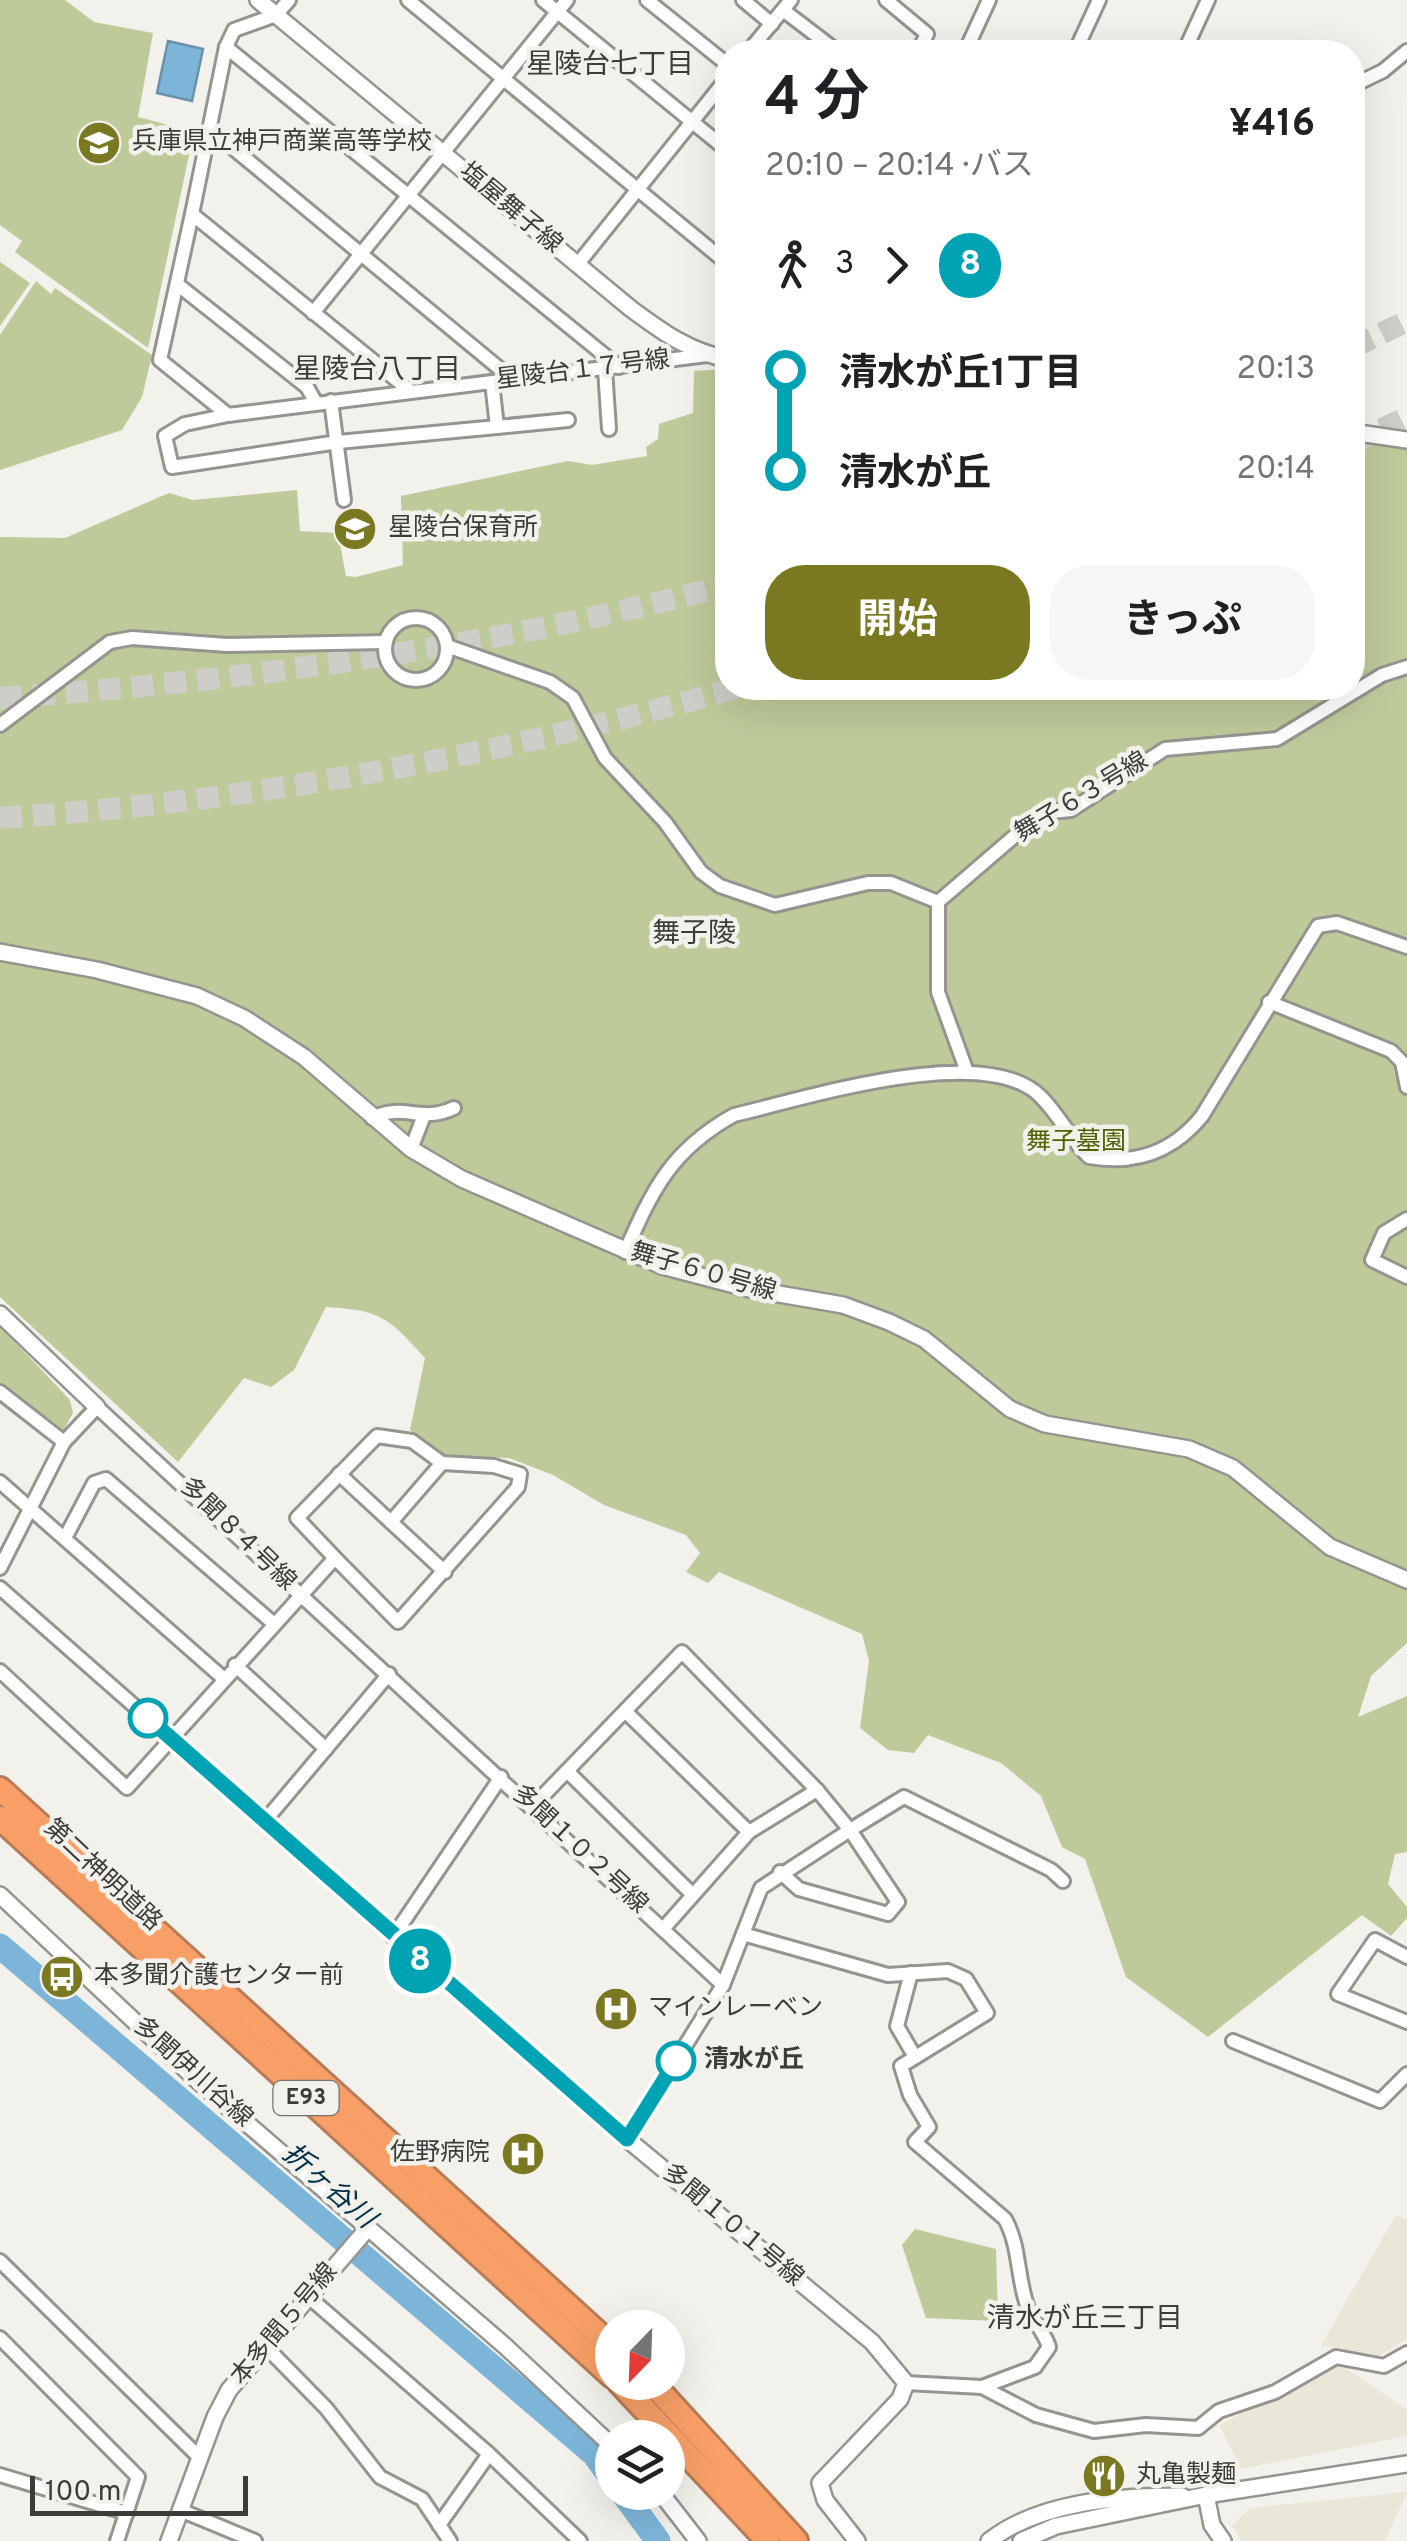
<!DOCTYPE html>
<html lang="ja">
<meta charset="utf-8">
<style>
:root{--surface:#fff;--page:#f6f6f6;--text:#202124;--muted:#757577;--accent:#7a7921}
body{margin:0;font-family:Overpass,"Noto Sans JP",sans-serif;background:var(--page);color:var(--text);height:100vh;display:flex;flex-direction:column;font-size:38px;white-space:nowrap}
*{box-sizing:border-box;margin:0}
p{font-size:32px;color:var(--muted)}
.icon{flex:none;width:55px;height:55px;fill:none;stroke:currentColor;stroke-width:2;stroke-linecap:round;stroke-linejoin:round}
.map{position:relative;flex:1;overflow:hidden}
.details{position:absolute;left:715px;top:40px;width:650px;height:660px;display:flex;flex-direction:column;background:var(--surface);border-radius:40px;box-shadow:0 10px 40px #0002}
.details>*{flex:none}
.badge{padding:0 20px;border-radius:32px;font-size:35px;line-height:65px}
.needle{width:65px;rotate:203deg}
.buttons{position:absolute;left:595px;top:2310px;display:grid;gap:20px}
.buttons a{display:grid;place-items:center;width:90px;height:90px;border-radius:50%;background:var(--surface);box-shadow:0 10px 40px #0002;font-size:50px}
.scale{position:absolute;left:30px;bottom:25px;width:218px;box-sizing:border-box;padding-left:10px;border:5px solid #3d3c3a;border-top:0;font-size:28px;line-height:35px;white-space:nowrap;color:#3d3c3a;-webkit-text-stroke:8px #f2f1eb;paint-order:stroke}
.map>.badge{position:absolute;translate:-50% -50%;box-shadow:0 0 0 5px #fff}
.legs{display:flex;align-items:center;gap:15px;height:110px;padding:0 50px;font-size:32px}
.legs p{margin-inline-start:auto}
.head{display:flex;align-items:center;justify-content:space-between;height:170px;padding:0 50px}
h1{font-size:55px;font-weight:700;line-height:75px}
.action{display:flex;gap:20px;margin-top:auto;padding:20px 50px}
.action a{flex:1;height:115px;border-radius:40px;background:var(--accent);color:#fff;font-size:40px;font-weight:700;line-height:115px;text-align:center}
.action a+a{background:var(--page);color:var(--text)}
ul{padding:0 50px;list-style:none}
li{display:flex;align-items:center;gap:35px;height:100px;font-size:38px}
li i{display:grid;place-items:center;width:15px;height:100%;margin:0 12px;background:currentColor}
li i::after{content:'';width:25px;height:25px;margin:-12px;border:8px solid;border-radius:50%;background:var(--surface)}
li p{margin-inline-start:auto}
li:first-child i{background:linear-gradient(#0000 50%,currentColor 0)}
li:last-child i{background:linear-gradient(currentColor 50%,#0000 0)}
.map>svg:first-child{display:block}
.built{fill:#eae7d9}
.green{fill:#beca9a}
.water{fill:#7db5d9;stroke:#6a91a9;stroke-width:2.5}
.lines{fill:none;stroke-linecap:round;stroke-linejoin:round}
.river{stroke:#7db5d9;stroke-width:25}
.motorway-tunnel{stroke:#cecdc8;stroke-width:22;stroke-dasharray:22 11;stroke-linecap:butt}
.minor-casing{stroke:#95948f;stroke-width:18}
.tertiary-casing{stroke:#95948f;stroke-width:20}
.motorway-casing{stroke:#b77c57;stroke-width:28}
.minor{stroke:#fff;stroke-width:12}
.tertiary{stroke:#fff;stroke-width:15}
.motorway{stroke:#f89f67;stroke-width:22}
.line-1-casing{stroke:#fff;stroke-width:22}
.line-1{stroke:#00a3b4;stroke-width:15}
.stop-1-dot{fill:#fff;stroke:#00a3b4;stroke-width:5}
.labels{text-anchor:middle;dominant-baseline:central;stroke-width:9;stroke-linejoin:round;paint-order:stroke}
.shield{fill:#f2f1eb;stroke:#73726f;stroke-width:2.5}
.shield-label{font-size:22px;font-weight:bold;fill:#3d3c3a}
.poi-label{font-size:25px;fill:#3d3c3a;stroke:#f2f1eb;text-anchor:start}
.street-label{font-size:25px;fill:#3d3c3a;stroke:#f2f1eb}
.park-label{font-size:25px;fill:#525f00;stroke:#f2f1eb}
.stop-label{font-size:25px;font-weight:bold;fill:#3d3c3a;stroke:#f2f1eb;text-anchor:start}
.neighbourhood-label{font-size:28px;fill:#3d3c3a;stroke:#f2f1eb}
.water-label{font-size:28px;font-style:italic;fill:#003048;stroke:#f2f1eb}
</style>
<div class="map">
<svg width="1407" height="2541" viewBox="0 0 1407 2541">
<rect width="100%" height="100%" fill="#f2f1eb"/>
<g class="built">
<polygon points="1396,2215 1407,2220 1407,2339 1379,2356 1321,2345"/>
<polygon points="1340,2364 1407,2410 1407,2436 1241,2469 1219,2425"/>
<polygon points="1407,2492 1385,2541 1242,2541 1232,2526 1250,2508"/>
</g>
<g class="green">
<polygon points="0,0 65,0 94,22 153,33 138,117 194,132 148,348 15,252 22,241 0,225"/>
<polygon points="0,262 30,283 0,326"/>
<polygon points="36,281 51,294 55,288 152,355 142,397 122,430 0,470 0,335"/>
<path d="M727,369L728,688H1352L1353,438L1407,445V1643L1371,1676L1358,1717L1407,1696V1852L1395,1854L1388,1884L1407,1907V1918L1391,1936L1362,1915L1208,2037L1126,1977L1085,1859L1062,1847L1041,1796L1001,1763L928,1735L914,1753L888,1750L860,1728L869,1661L862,1634L719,1572L708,1583L686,1572L700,1553L686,1535L604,1505L553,1475L509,1458L445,1456L410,1430L425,1358C389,1318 381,1310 326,1307L294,1370L271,1387L244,1378L178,1462L0,1297V537L65,538L169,493L193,500L297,490L300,531L338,533L346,576L356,577L403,565L401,496L568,461L592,465L647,456L646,447L658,439L659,424L693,413L694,371Z"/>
<polygon points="0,1326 70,1400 73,1413 62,1433 0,1385"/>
<polygon points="915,2229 996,2249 998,2321 926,2318 902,2245"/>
</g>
<polygon class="water" points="168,41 203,49 192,101 157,93"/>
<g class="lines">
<g class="river">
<polyline points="0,1946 594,2454 612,2479"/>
<polyline points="622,2492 658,2541"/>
</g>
<g class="motorway-tunnel">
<polyline points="1352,348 1407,321"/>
<polyline points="1352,444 1407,417"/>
<path d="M0,698C243,681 491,647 728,585"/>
<path d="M0,818C248,802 497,756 736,688"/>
</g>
<g class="minor-casing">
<g id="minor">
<polyline points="289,0 276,15 234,30 226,47 192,214 409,390"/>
<polyline points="408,0 728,264"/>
<polyline points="543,0 728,151"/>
<polyline points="647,0 728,65"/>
<polyline points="743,0 772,24"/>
<polyline points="886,0 927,34 918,52"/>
<polyline points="783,10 838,52"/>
<polyline points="226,47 619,367"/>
<polyline points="748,52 791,0"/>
<polyline points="965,52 989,0"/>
<polyline points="1075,52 1099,0"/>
<polyline points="1184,52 1208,0"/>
<polyline points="1352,86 1383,71 1407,51"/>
<polyline points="210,129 512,379"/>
<polyline points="192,214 160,360 228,415"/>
<polyline points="577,265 728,77"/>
<polyline points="177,284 307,387 316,403"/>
<polyline points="313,313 567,0"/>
<polyline points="605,369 609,429"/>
<polyline points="492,382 497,427 338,442 172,467 165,436 185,424 228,415 707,355"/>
<polyline points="331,401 344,500"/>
<polyline points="497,427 568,420"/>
<circle cx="416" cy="649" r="31"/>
<polyline points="447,646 550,682 573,698 605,758 665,822 701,872 720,886 775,905 868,883 891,883 938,902"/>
<polyline points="0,725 110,642 132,638 227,645 386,642"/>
<polyline points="938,902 1017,834 1050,812 1071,810 1165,749 1277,739 1382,675 1407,667"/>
<polyline points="938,902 938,992 967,1072"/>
<polyline points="1269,1002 1391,1051 1402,1062 1407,1087"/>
<path d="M372,1118C405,1102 419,1124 454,1108"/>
<polyline points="411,1149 423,1118"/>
<polyline points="1407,1219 1384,1233 1372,1260 1407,1277"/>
<path d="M625,1252C653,1189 671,1150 734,1115C803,1099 986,1040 1041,1097C1059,1115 1070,1138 1089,1157C1135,1165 1172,1153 1202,1116L1318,926L1337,923L1407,947"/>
<polyline points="0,1392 64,1442"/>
<polyline points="339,1474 445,1572"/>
<polyline points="0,1482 223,1678"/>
<polyline points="391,1522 442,1463"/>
<polyline points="65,1538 94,1483 106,1479 273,1623"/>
<polyline points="0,1568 64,1442 97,1407 723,1985"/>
<path d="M0,1588L627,2139L723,1985L743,1934L888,1975L948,1971L966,1979L987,2013L901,2066L910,2095L929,2127L915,2142L1005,2219C1020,2246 1017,2277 1027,2305C1032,2320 1044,2331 1049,2347L1035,2367L982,2387"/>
<polyline points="235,1665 326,1749"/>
<polyline points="0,1671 127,1788 335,1558 297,1518 377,1436 412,1441 442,1463 494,1466 520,1474 518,1487 398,1622 335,1558"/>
<polyline points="625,1711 749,1832"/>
<polyline points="567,1771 693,1895"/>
<polyline points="532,1807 682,1652 817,1790 850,1830 904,1797 1051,1870 1063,1881"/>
<polyline points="264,1822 389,1674"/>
<polyline points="663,1929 749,1832 817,1790"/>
<polyline points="743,1934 761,1888 850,1830 898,1902 888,1914 799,1889 780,1872"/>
<polyline points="393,1937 501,1777"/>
<polyline points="1407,1957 1375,1940 1338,1994 1407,2022"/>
<polyline points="911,1973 897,2026 915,2057"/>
<polyline points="1233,2041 1380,2101 1407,2074"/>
<polyline points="0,2261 199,2457"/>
<polyline points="310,2298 489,2454 580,2541"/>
<polyline points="0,2338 138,2477 117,2541"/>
<polyline points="266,2347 326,2408 380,2477 422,2499 450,2541"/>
<polyline points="906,2383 982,2387 1036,2415 1094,2431 1146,2425 1198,2428 1219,2411 1275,2392 1336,2357 1384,2366 1407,2353"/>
<polyline points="0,2475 127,2513"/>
<polyline points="180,2510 255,2541"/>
<polyline points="439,2525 489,2454"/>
</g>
</g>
<g class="tertiary-casing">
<g id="tertiary">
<path d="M258,0L630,308C661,331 689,352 728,359"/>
<polyline points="1352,432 1407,440"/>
<polyline points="0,952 97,970 197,996 244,1018 304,1057 411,1149 462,1179 662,1266 750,1289 843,1305 889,1322 924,1339 1010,1409 1045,1424 1189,1449 1233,1468 1330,1547 1407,1580"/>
<polyline points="0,1314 97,1407"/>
<polyline points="0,1895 199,2082 505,2346 612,2446"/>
<polyline points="627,2139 872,2342 906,2383 900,2399 820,2483 825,2500 857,2541"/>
<polyline points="660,2492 698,2541"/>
<polyline points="1206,2495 1212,2525 1223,2541"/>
<polyline points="169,2541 215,2417 229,2390 368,2228"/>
<path d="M989,2541C1040,2501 1120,2496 1182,2496"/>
<polyline points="1021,2541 1056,2526 1206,2495 1407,2464"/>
</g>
</g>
<g class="motorway-casing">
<g id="motorway">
<polyline points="0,1789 612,2346"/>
<polyline points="0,1818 612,2376"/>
<polyline points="619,2382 768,2541"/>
<polyline points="651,2382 796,2541"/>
</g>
</g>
<use href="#minor" class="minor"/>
<use href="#tertiary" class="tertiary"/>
<use href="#motorway" class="motorway"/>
</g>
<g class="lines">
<g class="line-1-casing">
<polyline id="line-1" points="148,1718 627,2139 676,2061"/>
</g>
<use href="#line-1" class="line-1"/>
</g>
<defs>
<g id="school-disc" transform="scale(2.25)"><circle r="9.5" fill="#7a7921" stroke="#f2f1eb"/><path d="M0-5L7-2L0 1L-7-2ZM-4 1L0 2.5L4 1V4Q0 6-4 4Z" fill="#fff"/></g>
<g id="bus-disc" transform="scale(2.25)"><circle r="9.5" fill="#7a7921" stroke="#f2f1eb"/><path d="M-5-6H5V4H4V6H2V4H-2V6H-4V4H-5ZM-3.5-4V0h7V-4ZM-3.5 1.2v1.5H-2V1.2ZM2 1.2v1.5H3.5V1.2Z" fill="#fff"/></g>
<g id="hospital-disc" transform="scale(2.25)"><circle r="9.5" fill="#7a7921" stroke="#f2f1eb"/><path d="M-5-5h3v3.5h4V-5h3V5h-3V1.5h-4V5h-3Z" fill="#fff"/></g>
<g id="restaurant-disc" transform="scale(2.25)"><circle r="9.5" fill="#7a7921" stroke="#f2f1eb"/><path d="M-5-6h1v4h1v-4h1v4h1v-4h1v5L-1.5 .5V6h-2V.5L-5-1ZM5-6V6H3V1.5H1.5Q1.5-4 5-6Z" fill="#fff"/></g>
</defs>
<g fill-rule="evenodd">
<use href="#school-disc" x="99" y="143"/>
<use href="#school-disc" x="355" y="529"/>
<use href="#bus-disc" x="62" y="1977"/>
<use href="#hospital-disc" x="616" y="2009"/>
<use href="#hospital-disc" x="523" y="2154"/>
<use href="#restaurant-disc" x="1104" y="2476"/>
</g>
<g class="stop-1-dot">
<circle cx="148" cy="1718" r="18"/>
<circle cx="676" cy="2061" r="18"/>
</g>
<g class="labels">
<rect class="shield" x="273.5" y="2081" width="65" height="34" rx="8"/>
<g class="shield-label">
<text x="306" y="2098">E93</text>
</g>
<g class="poi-label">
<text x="132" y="143">兵庫県立神戸商業高等学校</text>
<text x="388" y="529">星陵台保育所</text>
<text x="94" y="1977">本多聞介護センター前</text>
<text x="648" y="2009">マインレーベン</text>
<text x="490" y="2154" text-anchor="end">佐野病院</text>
<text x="1136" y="2476">丸亀製麺</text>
</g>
<g class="street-label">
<text transform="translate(510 209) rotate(40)">塩屋舞子線</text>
<text transform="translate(583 371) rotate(-7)">星陵台１７号線</text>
<text transform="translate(1082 798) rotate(-31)">舞子６３号線</text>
<text transform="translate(703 1273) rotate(16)">舞子６０号線</text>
<text transform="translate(237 1535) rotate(44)">多聞８４号線</text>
<text transform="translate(579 1850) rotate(43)">多聞１０２号線</text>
<text transform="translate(102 1876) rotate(43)">第二神明道路</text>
<text transform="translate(192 2073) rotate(42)">多聞伊川谷線</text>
<text transform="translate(732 2226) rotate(40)">多聞１０１号線</text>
<text transform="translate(285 2325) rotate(-50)">本多聞５号線</text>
</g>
<g class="park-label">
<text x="1076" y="1143">舞子墓園</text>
</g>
<g class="stop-label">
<text x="704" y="2061">清水が丘</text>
</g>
<g class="neighbourhood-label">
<text x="610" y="66">星陵台七丁目</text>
<text x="377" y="371">星陵台八丁目</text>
<text x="694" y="935">舞子陵</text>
<text x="1085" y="2320">清水が丘三丁目</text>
</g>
<g class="water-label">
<text transform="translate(328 2187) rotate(41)">折ヶ谷川</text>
</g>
</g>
</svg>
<div class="buttons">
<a><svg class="needle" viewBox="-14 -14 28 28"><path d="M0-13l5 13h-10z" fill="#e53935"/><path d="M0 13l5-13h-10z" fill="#757577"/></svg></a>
<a><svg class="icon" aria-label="layers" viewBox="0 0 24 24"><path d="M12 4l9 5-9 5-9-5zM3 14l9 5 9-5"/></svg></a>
</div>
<div class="scale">100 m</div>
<b class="badge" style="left:420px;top:1961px;background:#00a3b4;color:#fff">8</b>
<section class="details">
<div class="head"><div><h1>4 分</h1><p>20:10 – 20:14 · バス</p></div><b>¥416</b></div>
<div class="legs"><svg class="icon" aria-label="walk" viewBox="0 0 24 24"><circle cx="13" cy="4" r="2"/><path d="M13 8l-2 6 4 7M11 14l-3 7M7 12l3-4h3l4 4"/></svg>3<svg class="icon" aria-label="forward" viewBox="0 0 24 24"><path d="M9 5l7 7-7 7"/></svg><b class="badge" style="background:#00a3b4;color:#fff">8</b></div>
<ul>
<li><i style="color:#00a3b4"></i><b>清水が丘1丁目</b><p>20:13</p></li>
<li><i style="color:#00a3b4"></i><b>清水が丘</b><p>20:14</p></li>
</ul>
<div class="action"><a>開始</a><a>きっぷ</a></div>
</section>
</div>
